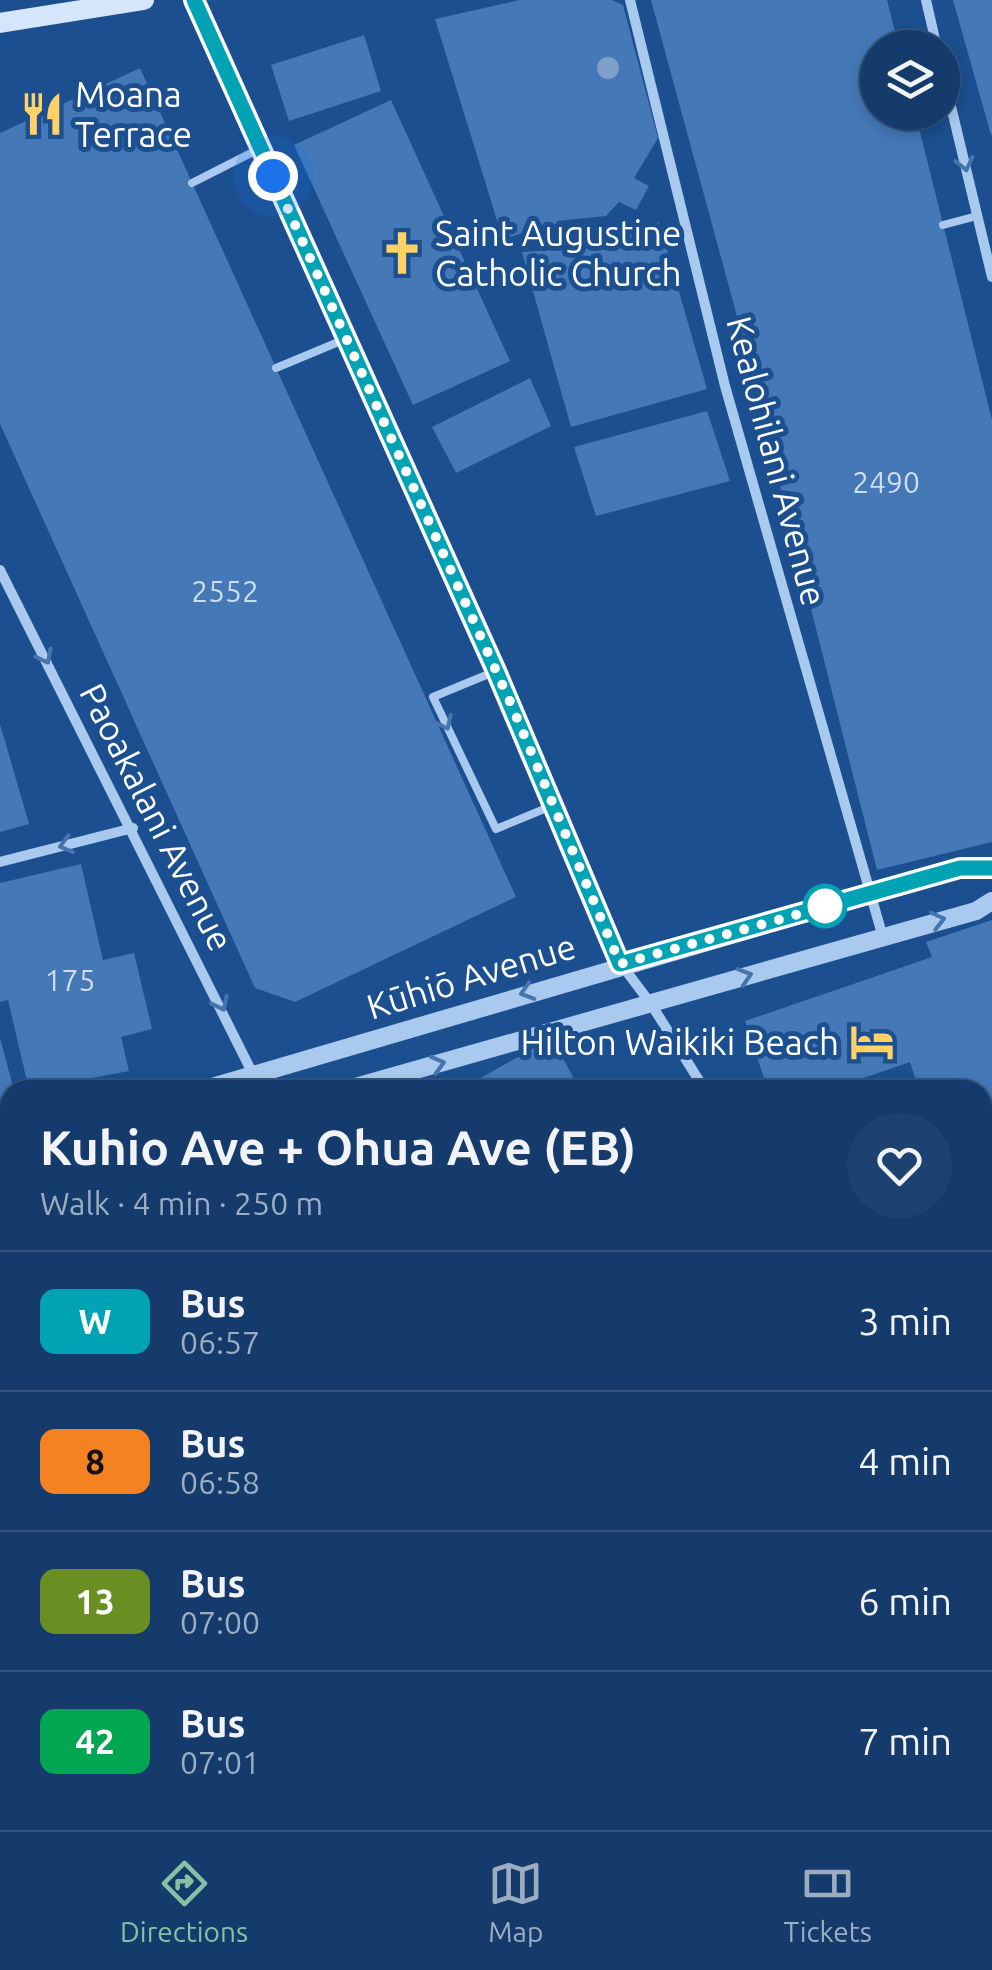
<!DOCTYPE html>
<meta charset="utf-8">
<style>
:root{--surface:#143b6b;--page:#1d4271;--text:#f1f3f6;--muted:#9dadc1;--line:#33557e;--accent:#8abfa5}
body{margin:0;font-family:Ubuntu,sans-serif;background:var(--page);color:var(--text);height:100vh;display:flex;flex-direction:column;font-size:38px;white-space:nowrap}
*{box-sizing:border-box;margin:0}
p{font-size:32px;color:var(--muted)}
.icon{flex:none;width:55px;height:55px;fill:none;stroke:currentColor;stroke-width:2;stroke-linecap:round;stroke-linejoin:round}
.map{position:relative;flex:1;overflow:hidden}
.details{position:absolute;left:0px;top:1080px;width:992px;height:750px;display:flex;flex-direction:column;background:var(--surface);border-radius:30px 30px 0 0;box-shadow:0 5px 15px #0003,0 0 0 2px var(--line)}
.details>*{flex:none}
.badge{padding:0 20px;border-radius:15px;font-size:35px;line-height:65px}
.controls{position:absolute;left:860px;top:30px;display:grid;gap:20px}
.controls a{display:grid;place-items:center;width:100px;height:100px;border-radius:50%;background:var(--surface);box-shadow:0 5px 15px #0003,0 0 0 2px var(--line);font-size:50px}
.you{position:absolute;width:50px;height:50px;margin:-25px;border:8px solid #fff;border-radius:50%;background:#1a73e8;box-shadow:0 0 0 15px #1a73e833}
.map>.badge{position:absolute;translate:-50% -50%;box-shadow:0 0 0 5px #fff}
.round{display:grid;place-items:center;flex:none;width:105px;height:105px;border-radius:52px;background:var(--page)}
.overview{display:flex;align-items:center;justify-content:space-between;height:170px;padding:0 40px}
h1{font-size:48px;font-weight:600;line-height:75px}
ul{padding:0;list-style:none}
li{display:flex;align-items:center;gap:30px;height:140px;padding:0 40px;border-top:2px solid var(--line)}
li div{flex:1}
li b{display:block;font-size:38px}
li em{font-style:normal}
li .badge{min-width:110px;font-weight:700;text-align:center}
.dock{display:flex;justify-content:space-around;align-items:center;height:140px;border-top:2px solid var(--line);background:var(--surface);font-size:28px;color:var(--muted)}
.dock a{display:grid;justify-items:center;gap:5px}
.dock .active{color:var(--accent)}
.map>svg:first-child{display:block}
.building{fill:#4478b7}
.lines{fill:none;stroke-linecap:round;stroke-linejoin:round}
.service{stroke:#a9c9ee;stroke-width:8}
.minor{stroke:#a9c9ee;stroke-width:10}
.tertiary{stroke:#a9c9ee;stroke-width:18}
.secondary{stroke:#d6e6fa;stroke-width:20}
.tree{fill:#7ea0ca}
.oneway{stroke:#4674ac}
.line-casing{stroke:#fff;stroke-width:22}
.line{stroke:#00a3b4;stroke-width:15}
.walk{stroke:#fff;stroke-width:10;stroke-dasharray:0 18}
.stop-dot{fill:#fff;stroke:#00a3b4;stroke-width:5}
.labels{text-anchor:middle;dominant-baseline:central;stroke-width:10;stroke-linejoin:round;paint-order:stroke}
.number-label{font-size:30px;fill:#d0dded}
.poi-label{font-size:35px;fill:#fff;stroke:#1b4f8f;text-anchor:start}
.street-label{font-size:35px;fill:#fff;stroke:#1b4f8f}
</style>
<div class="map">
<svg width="992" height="1830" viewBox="0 0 992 1830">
<rect width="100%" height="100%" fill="#1b4f8f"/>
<g class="building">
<polygon points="520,0 612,0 623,5 658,138 634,178 649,186 636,210 619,202 606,216 557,221 566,247 659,222 707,389 571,427 522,252 553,250 545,224 503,240 435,19"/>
<polygon points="651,0 887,0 899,48 878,48 878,112 915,112 992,420 992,842 877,870 738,320"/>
<polygon points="953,0 992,0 992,135 991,135"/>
<polygon points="364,35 381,91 289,121 271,65"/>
<polygon points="140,68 516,897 295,1002 255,988 0,424 0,133"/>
<polygon points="391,100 510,361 413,405 294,145"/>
<polygon points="530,378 551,426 456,473 432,427"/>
<polygon points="707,411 730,481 596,516 574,447"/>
<polygon points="0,724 29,824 0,832"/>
<polygon points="81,864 103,960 134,953 152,1029 121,1037 129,1071 29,1090 8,1000 0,1002 0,883"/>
<polygon points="992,920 992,1161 982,1165 982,1090 919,1090 910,1062 829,1090 768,1090 745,1021 932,957 926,942"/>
<polygon points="0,1038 14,1090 10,1090 10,1103 0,1105"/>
<polygon points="552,1038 580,1090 459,1090"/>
<polygon points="992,1217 992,1264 982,1269 982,1222"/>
<polygon points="992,1286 992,1359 982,1364 982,1291"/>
<polygon points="992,1380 992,1453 986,1457 982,1386"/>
<polygon points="0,1731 10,1749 10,1820 49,1820 54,1830 0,1830"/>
<polygon points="299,1820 604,1820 610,1830 281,1830"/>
<polygon points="797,1820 816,1820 821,1830 779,1830"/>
</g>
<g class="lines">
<g class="service">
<polyline points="192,183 261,148"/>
<polyline points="943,225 977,216"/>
<polyline points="276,368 348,338"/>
<polyline points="496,671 433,697 496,829 554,805"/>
</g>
<g class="minor">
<polyline points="194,0 496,671 621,964 651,1004 705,1090"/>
<polyline points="630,0 725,386 882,934"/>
<polyline points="926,0 937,48"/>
<polyline points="942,69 992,277"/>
<polyline points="0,570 261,1090"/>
<polyline points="0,862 133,828"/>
<polyline points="982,1570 992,1586"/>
<polyline points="662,1820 667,1830"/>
<polyline points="184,1830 201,1820"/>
</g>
<g class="tertiary">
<polyline points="202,1090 960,868 992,868"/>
<polyline points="345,1090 976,911 992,901"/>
<polyline points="0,1144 10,1142"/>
<polyline points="0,1184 10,1182"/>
</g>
<polyline class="secondary" points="0,23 144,0"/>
</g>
<circle class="tree" cx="608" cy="68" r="11"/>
<defs><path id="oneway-chevron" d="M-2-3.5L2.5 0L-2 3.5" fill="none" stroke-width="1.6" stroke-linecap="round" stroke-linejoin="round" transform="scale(2.5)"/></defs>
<g class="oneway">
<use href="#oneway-chevron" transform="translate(965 164) rotate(77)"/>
<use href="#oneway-chevron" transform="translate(45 657) rotate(63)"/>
<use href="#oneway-chevron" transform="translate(445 723) rotate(65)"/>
<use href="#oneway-chevron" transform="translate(66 845) rotate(165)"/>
<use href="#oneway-chevron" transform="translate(938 920) rotate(-14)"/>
<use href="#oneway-chevron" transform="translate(745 976) rotate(-17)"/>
<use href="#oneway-chevron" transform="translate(527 992) rotate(163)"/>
<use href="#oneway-chevron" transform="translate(221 1004) rotate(64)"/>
<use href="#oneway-chevron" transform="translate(438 1064) rotate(-16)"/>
</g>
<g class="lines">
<g class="line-casing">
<polyline id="line" points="194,0 496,671 620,964 960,868 992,868"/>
</g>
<use href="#line" class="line"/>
<polyline class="walk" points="273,176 511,704 620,964 835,904 825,906"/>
</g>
<defs>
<g id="restaurant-bare" transform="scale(3.45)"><path d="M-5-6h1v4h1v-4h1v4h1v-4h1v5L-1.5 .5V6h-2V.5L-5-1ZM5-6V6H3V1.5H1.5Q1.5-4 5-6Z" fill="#ffd166" stroke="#1b4f8f" stroke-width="2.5" paint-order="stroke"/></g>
<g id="church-bare" transform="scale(3.45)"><path d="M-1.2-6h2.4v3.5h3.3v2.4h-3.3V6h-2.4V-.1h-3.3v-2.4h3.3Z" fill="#ffd166" stroke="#1b4f8f" stroke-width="2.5" paint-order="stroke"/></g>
<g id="hotel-bare" transform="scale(3.45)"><path d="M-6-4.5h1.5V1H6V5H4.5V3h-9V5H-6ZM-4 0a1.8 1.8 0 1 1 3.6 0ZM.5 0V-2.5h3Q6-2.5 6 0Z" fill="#ffd166" stroke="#1b4f8f" stroke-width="2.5" paint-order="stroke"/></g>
</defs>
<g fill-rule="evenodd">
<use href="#restaurant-bare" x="42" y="114"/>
<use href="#church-bare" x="402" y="253"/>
<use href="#hotel-bare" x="872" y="1042"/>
</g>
<circle class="stop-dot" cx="825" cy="906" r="20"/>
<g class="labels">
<g class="number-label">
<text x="886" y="482">2490</text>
<text x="225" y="591">2552</text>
<text x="70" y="980">175</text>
</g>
<g class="poi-label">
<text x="75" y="94">Moana<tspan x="75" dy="40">Terrace</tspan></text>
<text x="435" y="233">Saint Augustine<tspan x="435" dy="40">Catholic Church</tspan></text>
<text x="839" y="1042" text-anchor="end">Hilton Waikiki Beach</text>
</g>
<g class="street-label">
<text transform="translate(777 461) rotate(75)">Kealohilani Avenue</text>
<text transform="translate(157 817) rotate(63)">Paoakalani Avenue</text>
<text transform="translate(471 976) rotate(-17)">Kūhiō Avenue</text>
</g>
</g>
</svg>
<div class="controls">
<a><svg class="icon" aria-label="layers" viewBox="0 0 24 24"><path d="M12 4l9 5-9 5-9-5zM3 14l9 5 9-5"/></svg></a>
</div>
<div class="you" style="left:273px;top:176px"></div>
<section class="details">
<div class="overview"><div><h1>Kuhio Ave + Ohua Ave (EB)</h1><p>Walk · 4 min · 250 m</p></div><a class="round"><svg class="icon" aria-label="heart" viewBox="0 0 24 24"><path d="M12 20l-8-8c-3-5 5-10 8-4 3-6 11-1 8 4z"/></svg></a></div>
<ul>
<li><span class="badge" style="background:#00a3b4;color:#fff">W</span><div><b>Bus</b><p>06:57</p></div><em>3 min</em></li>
<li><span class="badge" style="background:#f58220;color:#111">8</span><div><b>Bus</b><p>06:58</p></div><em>4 min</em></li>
<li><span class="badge" style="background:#6b8e23;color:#fff">13</span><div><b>Bus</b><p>07:00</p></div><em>6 min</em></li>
<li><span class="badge" style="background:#00a651;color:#fff">42</span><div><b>Bus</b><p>07:01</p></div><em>7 min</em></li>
</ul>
</section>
</div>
<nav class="dock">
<a class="active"><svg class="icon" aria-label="directions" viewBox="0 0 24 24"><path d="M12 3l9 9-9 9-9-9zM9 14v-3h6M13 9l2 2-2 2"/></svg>Directions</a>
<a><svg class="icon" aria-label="map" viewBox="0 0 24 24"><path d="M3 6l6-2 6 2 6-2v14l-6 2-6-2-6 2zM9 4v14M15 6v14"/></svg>Map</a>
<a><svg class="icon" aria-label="tickets" viewBox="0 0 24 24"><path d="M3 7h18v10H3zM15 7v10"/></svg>Tickets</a>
</nav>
